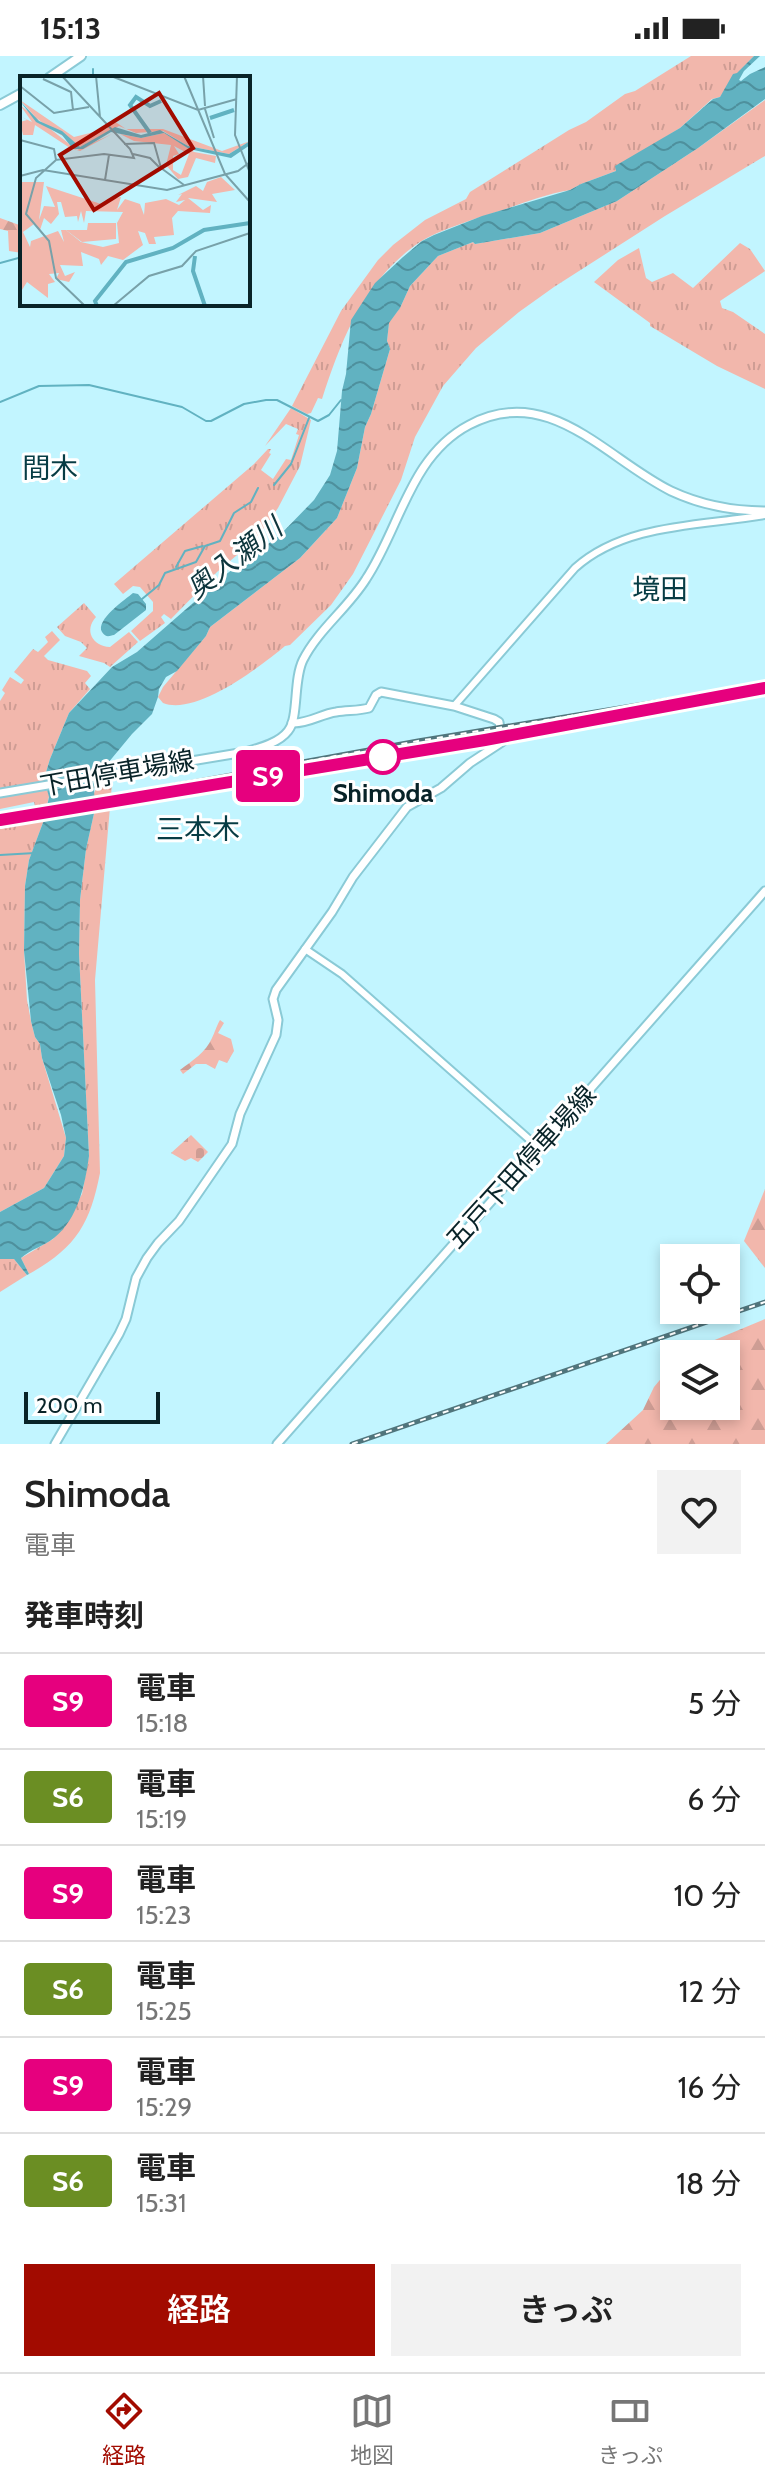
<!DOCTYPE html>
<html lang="ja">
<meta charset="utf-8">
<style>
:root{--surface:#fff;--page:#f2f2f2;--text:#222;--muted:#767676;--line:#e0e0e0;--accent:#a20b00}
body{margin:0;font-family:Cabin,"Noto Sans JP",sans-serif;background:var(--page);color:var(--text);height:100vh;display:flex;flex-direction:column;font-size:30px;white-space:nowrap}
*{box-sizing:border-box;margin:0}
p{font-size:26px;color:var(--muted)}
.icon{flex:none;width:44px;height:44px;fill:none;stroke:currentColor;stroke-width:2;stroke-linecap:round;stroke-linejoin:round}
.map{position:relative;height:1388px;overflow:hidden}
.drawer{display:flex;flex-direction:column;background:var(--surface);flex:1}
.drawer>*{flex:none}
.badge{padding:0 16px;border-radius:6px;font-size:28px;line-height:52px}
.fabs{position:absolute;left:660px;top:1188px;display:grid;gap:16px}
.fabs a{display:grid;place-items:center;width:80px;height:80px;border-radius:0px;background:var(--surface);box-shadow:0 4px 12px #0003;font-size:40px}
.scale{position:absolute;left:24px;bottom:20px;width:136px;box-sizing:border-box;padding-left:8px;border:4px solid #082328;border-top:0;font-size:22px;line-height:28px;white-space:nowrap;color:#082328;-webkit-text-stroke:6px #fff;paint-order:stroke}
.map>.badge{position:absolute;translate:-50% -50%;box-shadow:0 0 0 4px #fff}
h2{padding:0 24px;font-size:30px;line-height:72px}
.round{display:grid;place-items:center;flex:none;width:84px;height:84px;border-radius:0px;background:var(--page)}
.head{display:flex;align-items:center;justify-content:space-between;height:136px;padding:0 24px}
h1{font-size:38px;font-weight:600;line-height:60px}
.primary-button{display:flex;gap:16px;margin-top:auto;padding:16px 24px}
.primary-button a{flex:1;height:92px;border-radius:0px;background:var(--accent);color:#fff;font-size:32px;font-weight:600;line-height:92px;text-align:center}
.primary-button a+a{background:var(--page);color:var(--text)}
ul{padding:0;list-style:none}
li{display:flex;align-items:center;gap:24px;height:96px;padding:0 24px;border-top:2px solid var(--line)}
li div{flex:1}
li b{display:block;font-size:30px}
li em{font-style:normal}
li .badge{min-width:88px;font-weight:700;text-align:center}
.status{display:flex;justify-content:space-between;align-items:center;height:56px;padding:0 40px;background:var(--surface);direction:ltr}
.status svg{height:22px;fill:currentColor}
.menu{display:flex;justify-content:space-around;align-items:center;height:112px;border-top:2px solid var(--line);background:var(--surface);font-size:22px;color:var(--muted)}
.menu a{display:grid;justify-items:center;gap:4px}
.menu .on{color:var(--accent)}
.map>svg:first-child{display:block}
.grass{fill:url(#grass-tufts)}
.forest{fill:url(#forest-firs)}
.cemetery{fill:url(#cemetery-stones)}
.water{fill:url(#water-waves)}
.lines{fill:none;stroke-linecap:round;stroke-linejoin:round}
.stream{stroke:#61b2c1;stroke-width:2}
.tertiary-casing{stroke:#8acad6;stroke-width:10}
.secondary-casing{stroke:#8acad6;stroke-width:11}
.trunk-casing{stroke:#8acad6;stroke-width:12}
.tertiary{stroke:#fff;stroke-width:6}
.secondary{stroke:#fff;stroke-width:7}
.trunk{stroke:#fff;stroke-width:8}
.rail-casing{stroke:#50757c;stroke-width:5}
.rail{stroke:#fff;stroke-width:2;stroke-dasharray:6;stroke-linecap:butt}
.line-casing{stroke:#fff;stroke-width:18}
.line{stroke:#e6007e;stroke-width:12}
.stop-dot{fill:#fff;stroke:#e6007e;stroke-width:4}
.labels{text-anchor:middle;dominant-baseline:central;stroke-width:6;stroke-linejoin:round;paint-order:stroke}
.street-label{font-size:26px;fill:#082328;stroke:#fff}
.stop-label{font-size:26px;font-weight:bold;fill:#082328;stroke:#fff}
.neighbourhood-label{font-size:28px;fill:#073c44;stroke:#fff}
.water-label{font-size:28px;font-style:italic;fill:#0e363d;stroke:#fff}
.inset-river{fill:none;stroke:#61b2c1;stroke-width:4}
.inset-road{fill:none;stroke:#78a1a9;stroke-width:2}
.view{fill:#a20b00;fill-opacity:0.15;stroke:#a20b00;stroke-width:4}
.inset-edge{fill:none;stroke:#082328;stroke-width:4}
</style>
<div class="status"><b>15:13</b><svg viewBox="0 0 49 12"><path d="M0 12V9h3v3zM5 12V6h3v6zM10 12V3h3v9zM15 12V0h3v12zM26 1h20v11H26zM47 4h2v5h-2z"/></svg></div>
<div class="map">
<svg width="765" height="1388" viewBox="0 0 765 1388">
<defs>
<pattern id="grass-tufts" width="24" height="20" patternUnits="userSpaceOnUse" patternTransform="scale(2)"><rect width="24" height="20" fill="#f2b7ac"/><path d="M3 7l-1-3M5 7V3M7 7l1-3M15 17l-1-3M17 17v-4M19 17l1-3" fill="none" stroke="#ce9d94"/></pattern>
<pattern id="forest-firs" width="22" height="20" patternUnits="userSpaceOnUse" patternTransform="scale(2)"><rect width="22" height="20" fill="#f2b7ac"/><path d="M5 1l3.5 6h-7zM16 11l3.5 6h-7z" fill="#ce9d94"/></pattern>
<pattern id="cemetery-stones" width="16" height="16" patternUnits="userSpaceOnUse" patternTransform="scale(2)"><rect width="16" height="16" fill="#f2b7ac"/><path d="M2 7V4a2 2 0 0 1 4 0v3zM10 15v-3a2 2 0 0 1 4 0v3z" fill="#ce9d94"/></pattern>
<pattern id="water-waves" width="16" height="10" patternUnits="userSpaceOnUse" patternTransform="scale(2)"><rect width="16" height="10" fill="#61b2c1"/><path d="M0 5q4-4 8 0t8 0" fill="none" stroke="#4e909d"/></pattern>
</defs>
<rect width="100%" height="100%" fill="#c2f5ff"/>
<g class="grass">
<path d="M691,0H754L734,21L720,41L712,43L680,72L616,112V115L581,128L570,134C546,138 523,147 500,155C477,162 439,174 420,186C364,224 342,282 322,343L318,342L311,357L307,358L292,350L341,255L378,204L393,189L425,164L466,143L470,136L569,74L586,66L625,38L635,35Z"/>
<path d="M765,44V100L665,160L554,231L519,256L476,292L443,330L426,361L415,381L401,424L353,518L331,549L290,589L285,590C260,611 196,660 163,647L158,641L163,631L206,580L210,571L300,502L337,462L357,412L365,371L371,358L390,293L387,285L389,266L400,252L410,230L438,200L473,186L475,188L540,177L617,145L698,92Z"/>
<polygon points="740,187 750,193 765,215 720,245 722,252 733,256 765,278 765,333 717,310 650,270 650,267 594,226 618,204 639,192 646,222 652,226 673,217 693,232"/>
<polygon points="291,352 311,364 300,410 278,452 266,469 256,483 217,516 171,563 164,558 161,561 165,567 140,585 131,575 153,555 153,546 140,531 133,530 123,538 114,528 254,408 268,393 271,393 269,397 271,398 261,414 273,423 286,403 291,404 299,379 296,378 298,373 286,368 265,390"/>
<path d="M84,547L96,561C84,574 92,590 110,591L129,576L138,586L110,611L104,607L79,600L87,592L81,586L65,580L57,571Z"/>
<polygon points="52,575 60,584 44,600 48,604 87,615 91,620 85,627 90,633 69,657 50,703 44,723 49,740 44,764 29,804 25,830 24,895 27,944 31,965 35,981 40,988 42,1002 66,1082 64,1100 44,1132 0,1156 0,768 38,762 34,746 0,753 0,645 5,637 2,634 10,621 21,628 24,624 14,616 33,593 38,596 48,586 45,581"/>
<path d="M110,728H112L95,924L100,1117C90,1168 76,1192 29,1218L21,1202L53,1183L63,1172L82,1138L89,1100L79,898L80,844L86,793L95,753L93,740L97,729Z"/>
<polygon points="0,1203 14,1203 27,1219 0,1236"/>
</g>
<g class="forest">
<polygon points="0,162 22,170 22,197 9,195 8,175 0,173"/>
<path d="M220,964L224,967L218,977L231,983L234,995L227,1007L219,1004L215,1013L206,1008H196L183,1018L180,1014C192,1005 206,996 212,982C215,976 216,971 220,964Z"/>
<polygon points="765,1133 765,1212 744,1185"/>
<polygon points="765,1263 765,1388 606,1388 643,1354 654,1331 674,1307 674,1350 726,1350 726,1298 681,1298"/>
</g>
<polygon class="cemetery" points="191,1079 208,1096 198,1106 191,1102 185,1105 171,1097"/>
<g class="water">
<path d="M754,0H760L744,15L739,24L741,25L750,18L765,11V43L698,92L617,145L540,177L475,188L473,186L438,200L410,230L400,252L389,267L387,285L390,293L371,358L365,371L357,412L337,462L300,502L210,571L206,580L177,615L166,621L159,633L158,641L152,658L132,678L108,707L94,733L95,753L86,793L80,844L79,898L89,1100C85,1129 78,1163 54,1182C44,1190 31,1193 21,1202L29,1218L27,1219L14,1203H0V1156L44,1132L64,1100L66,1082L61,1059L42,1002L40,988L35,981L31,965L24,895L25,830L29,804L44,764L49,741L44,723L50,703L69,657L112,611L137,596L225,519L279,480L314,444L330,419L337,395L342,335L346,318L351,264L375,227L403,201L422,185L434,179L482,160L570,134L581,128L616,115L615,110L680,72L713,43L720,41L733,18L737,17Z"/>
<path d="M133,537L138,538L146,548V554L114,579C109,580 106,582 102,576C95,564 126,543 133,537Z"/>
</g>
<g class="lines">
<g class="stream">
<polyline points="93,22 93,13"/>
<polyline points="0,207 22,201"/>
<polyline points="0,346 39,330 89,329 182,351 206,365 211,365 244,348 266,344 277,344 318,365 329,359 341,344"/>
<polyline points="274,429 291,408 309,362"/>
<polyline points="176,511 185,495 203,490"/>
<polyline points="142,543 159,529 165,517 196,506 205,490 220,485 234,457 251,446 258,432"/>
<polyline points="0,799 35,797"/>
</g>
<g class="tertiary-casing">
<g id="tertiary">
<path d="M454,650L575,512C625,467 701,470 765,459"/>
<polyline points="305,893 342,918 539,1092"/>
</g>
</g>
<g class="secondary-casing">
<g id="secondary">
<path d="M0,737L245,696C259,692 279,687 288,675C299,662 293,624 303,604C318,574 348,552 366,523C400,472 410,400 469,369C549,326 606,403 671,435C701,449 732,455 765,455"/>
<path d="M55,1388L119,1278L126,1263L136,1222L147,1202L158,1187L179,1165L232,1088L240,1058L276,979L278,964L273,943L276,934L332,856L353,821L407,751L441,732L470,707L502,686L499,666L494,663L454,650L381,636L376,639L369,652C358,655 347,654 336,656C321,658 308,668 292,667"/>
<polyline points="277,1388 765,835"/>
</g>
</g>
<g class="trunk-casing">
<g id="trunk">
<polyline points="49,22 81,0"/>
<polyline points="0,49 22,37"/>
</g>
</g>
<use href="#tertiary" class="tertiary"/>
<use href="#secondary" class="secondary"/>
<use href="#trunk" class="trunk"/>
<g class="rail-casing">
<g id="rail">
<polyline points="0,761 418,685 765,628"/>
<polyline points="352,1388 765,1246"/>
</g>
</g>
<use href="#rail" class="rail"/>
</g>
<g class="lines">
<g class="line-casing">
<polyline id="line" points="0,764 485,684 765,632"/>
</g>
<use href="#line" class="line"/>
</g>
<circle class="stop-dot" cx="383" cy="701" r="16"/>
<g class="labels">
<g class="street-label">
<text transform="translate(117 717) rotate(-10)">下田停車場線</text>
<text transform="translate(521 1111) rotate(-48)">五戸下田停車場線</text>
</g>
<g class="stop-label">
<text x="383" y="737">Shimoda</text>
</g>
<g class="neighbourhood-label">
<text x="50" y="412">間木</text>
<text x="660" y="533">境田</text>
<text x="198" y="773">三本木</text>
</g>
<g class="water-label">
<text transform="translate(234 502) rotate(-38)">奥入瀬川</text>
</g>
</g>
<g transform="translate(20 20)">
<rect width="230" height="230" fill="#c2f5ff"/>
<path d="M0,24L54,61L86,53L94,45L106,53H143L202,75L230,65L209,78L168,70L143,55L116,57L99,50L60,71L19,45ZM0,29L57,74L92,58L60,75L50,72L15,49L13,59H3L0,46L7,44L2,41L12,46ZM144,57L174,76L196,80L195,87L176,82L168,101L158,103L146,89L151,69L114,65L100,58L121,62ZM154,70L169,78L161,99L153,94V80L159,78ZM68,147H96V163L62,166L46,154H67Z" fill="#f2b7ac" fill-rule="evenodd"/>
<path d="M201,101L215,114L192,118L197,126L168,122L183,134L191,129L190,137L158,135L152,142L154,159L134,161L136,168H129L125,157L118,155L123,169L103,184L88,180L81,189L79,183L61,176L63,190L40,189L45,200L55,196L49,206L36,203L39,197L29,198L35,206L28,208V222L7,206L0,217V106H24L19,144L24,130L35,131L26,110L84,129L87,123L101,121L97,134L105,123L120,128L124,139L125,127L146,123L159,129L165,124L156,126L162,118L158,119L176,110L183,115L187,106ZM37,126H41L45,141L57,140L58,146L61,135L64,147L66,135L103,136L97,147L99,167L83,171L61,166L46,154H41L44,166L38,155L11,165L10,171L3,156L14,148L20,154L24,142L31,148L39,138Z" fill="#f2b7ac" fill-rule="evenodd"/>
<path d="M0,25L19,45L42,55L60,71L95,51L121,59L140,54L168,70L209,78L230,65V69L211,82L169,73L144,57L121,62L91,56L63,73H53L42,59L16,46Z" fill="#61b2c1"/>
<path class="inset-river" d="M190,42L214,34M130,57L110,29L116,21L130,30L141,25M175,180L173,195L185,230M77,230L75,225L106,186L153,172L184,154L230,147"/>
<path class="inset-road" d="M76,0L80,41M91,0L178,34L217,23M164,0L205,98L230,126M183,0L185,30M217,0L215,59L230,97M23,3L51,16L53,34M0,10L34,37L69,31M185,33L194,62M0,64L34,73L36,84L84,78L114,82L110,73L42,0M104,68L134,67L141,92L164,109M113,78L130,82L139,91M36,84L16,102L6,138L29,165L36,202L65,230M0,100L23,94L147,114L218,95L230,86M85,104L89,79M93,230L129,200L162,190L176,175L230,157"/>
<path class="view" d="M139,17L173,72L74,134L40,79Z"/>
<rect width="230" height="230" class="inset-edge"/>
</g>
</svg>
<div class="fabs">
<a><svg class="icon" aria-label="locate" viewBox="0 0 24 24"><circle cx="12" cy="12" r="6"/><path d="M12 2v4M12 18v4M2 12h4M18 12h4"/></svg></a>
<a><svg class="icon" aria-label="layers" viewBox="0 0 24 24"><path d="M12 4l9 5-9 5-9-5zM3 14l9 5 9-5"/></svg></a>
</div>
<div class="scale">200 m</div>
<b class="badge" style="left:268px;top:720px;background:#e6007e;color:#fff">S9</b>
</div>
<section class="drawer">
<div class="head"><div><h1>Shimoda</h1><p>電車</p></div><a class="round"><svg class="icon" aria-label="heart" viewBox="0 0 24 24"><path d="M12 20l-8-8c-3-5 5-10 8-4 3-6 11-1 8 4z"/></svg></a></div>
<h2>発車時刻</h2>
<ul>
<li><span class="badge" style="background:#e6007e;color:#fff">S9</span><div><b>電車</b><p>15:18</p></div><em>5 分</em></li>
<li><span class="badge" style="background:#6b8e23;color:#fff">S6</span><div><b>電車</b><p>15:19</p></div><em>6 分</em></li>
<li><span class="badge" style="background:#e6007e;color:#fff">S9</span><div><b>電車</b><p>15:23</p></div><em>10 分</em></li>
<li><span class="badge" style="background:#6b8e23;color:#fff">S6</span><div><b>電車</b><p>15:25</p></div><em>12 分</em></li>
<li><span class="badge" style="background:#e6007e;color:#fff">S9</span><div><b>電車</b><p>15:29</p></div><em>16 分</em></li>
<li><span class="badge" style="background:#6b8e23;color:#fff">S6</span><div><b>電車</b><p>15:31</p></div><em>18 分</em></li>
</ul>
<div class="primary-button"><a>経路</a><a>きっぷ</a></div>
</section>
<nav class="menu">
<a class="on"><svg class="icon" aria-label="directions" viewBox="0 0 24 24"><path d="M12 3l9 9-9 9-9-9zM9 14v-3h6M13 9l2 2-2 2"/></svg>経路</a>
<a><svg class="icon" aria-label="map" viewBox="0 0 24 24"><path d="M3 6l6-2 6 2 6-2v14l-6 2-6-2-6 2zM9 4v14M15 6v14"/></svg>地図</a>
<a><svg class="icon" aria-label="tickets" viewBox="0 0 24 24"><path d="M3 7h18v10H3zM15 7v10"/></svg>きっぷ</a>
</nav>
